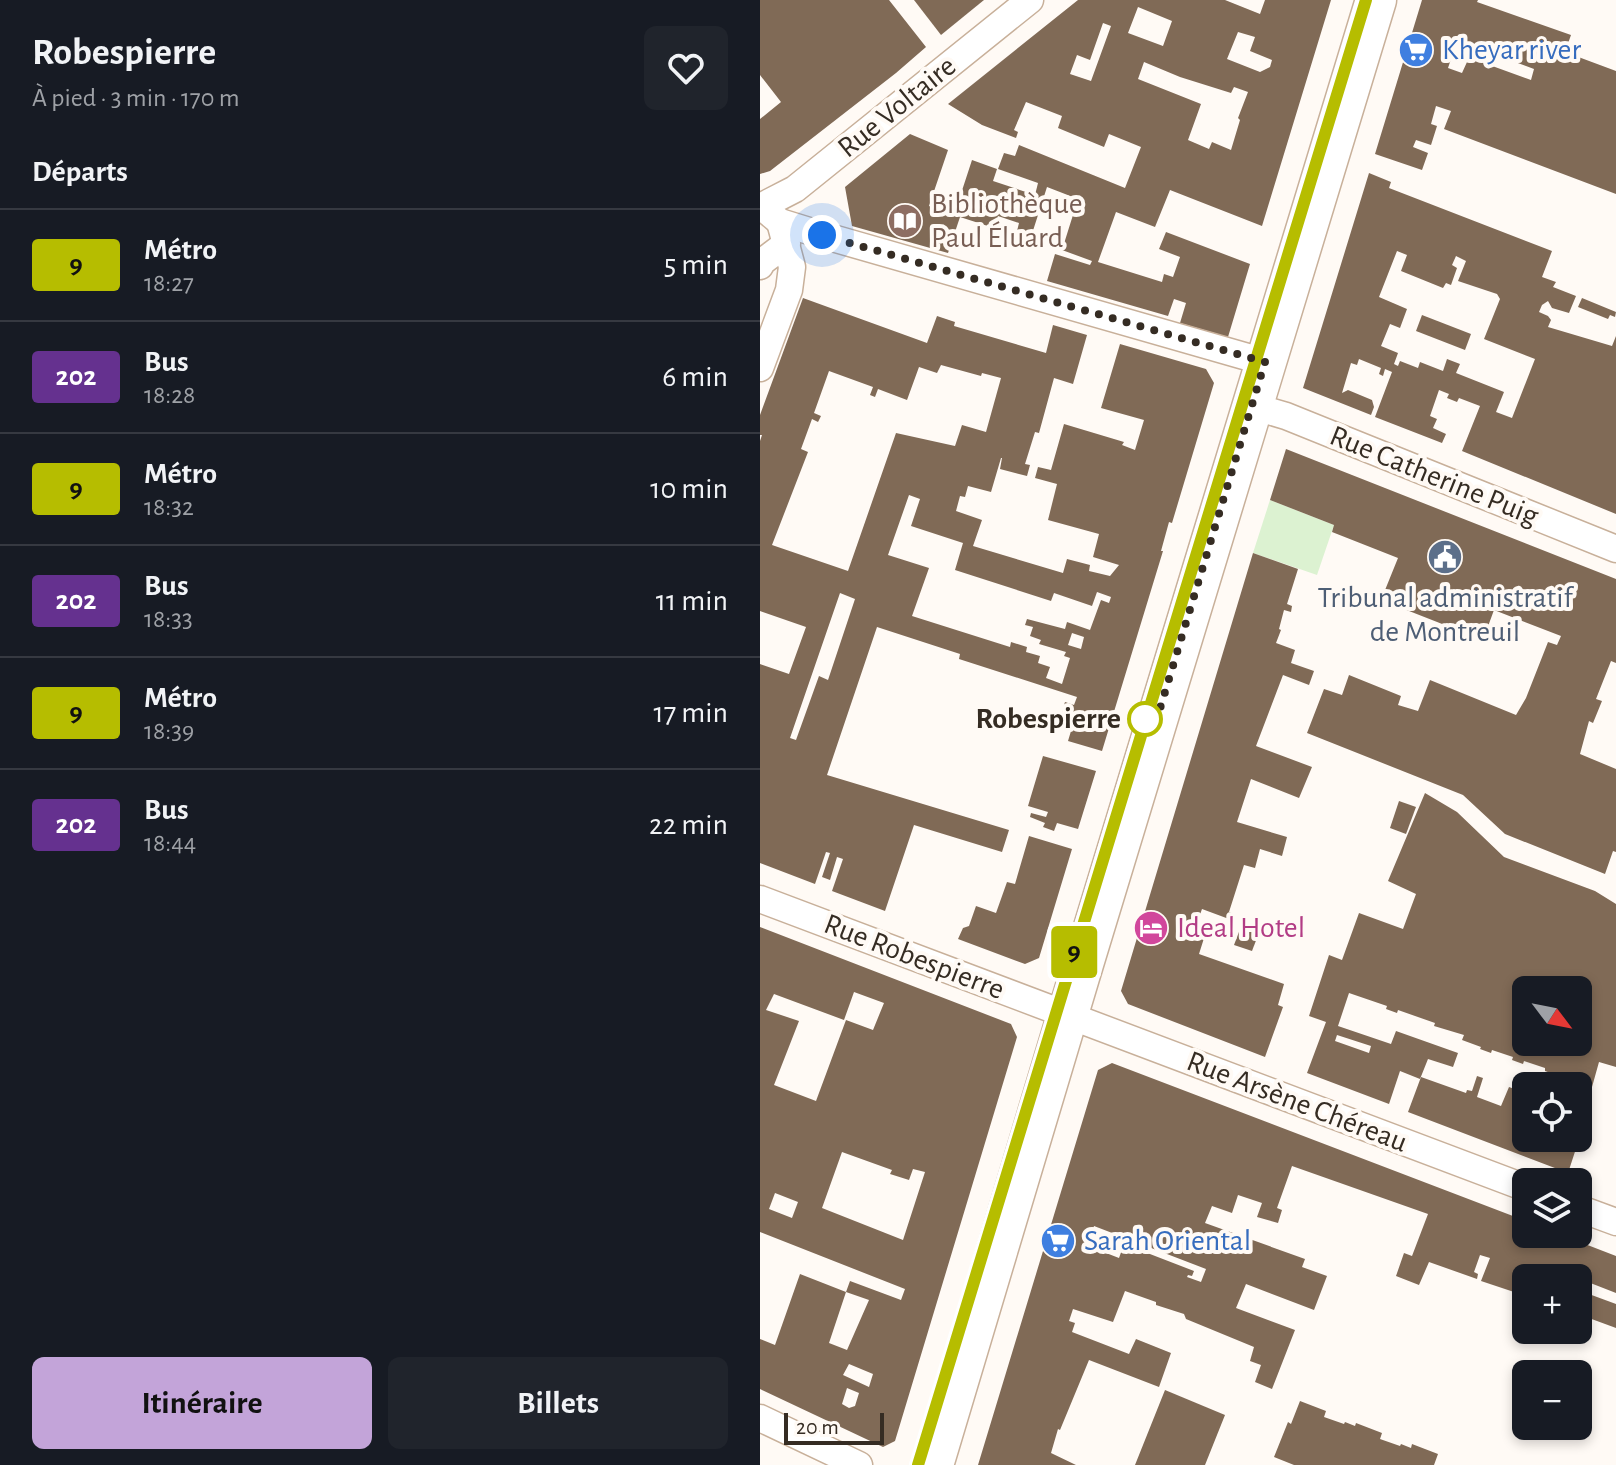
<!DOCTYPE html>
<html lang="fr">
<meta charset="utf-8">
<style>
:root{--surface:#171b24;--page:#20242c;--text:#f1f3f6;--muted:#9ea1a6;--line:#363941;--accent:#c3a4d9}
body{margin:0;font-family:"Alegreya Sans",sans-serif;background:var(--page);color:var(--text);height:100vh;display:flex;flex-direction:column;font-size:30px;white-space:nowrap}
*{box-sizing:border-box;margin:0}
p{font-size:26px;color:var(--muted)}
.icon{flex:none;width:44px;height:44px;fill:none;stroke:currentColor;stroke-width:2;stroke-linecap:round;stroke-linejoin:round}
.map{position:relative;flex:1;overflow:hidden}
.side{display:flex;flex-direction:column;background:var(--surface);width:760px}
.side>*{flex:none}
.badge{padding:0 16px;border-radius:6px;font-size:28px;line-height:52px}
.needle{width:52px;rotate:122deg}
.controls{position:absolute;left:752px;top:976px;display:grid;gap:16px}
.controls a{display:grid;place-items:center;width:80px;height:80px;border-radius:12px;background:var(--surface);box-shadow:0 4px 12px #0003;font-size:40px}
.scale{position:absolute;left:24px;bottom:20px;width:100px;box-sizing:border-box;padding-left:8px;border:4px solid #352c23;border-top:0;font-size:22px;line-height:28px;white-space:nowrap;color:#352c23;-webkit-text-stroke:6px #fffaf5;paint-order:stroke}
.you{position:absolute;width:40px;height:40px;margin:-20px;border:6px solid #fff;border-radius:50%;background:#1a73e8;box-shadow:0 0 0 12px #1a73e833}
.map>.badge{position:absolute;translate:-50% -50%;box-shadow:0 0 0 4px #fff}
h2{padding:0 32px;font-size:30px;line-height:72px}
.round{display:grid;place-items:center;flex:none;width:84px;height:84px;border-radius:12px;background:var(--page)}
.headline{display:flex;align-items:center;justify-content:space-between;height:136px;padding:0 32px}
h1{font-size:38px;font-weight:700;line-height:60px}
.action{display:flex;gap:16px;margin-top:auto;padding:16px 32px}
.action a{flex:1;height:92px;border-radius:12px;background:var(--accent);color:#111;font-size:32px;font-weight:700;line-height:92px;text-align:center}
.action a+a{background:var(--page);color:var(--text)}
ul{padding:0;list-style:none}
li{display:flex;align-items:center;gap:24px;height:112px;padding:0 32px;border-top:2px solid var(--line)}
li div{flex:1}
li b{display:block;font-size:30px}
li em{font-style:normal}
li .badge{min-width:88px;font-weight:700;text-align:center}
main{display:flex;flex:1;min-height:0}
.map>svg:first-child{display:block}
.green{fill:#dcf2d1}
.building{fill:#806a56;fill-rule:evenodd}
.lines{fill:none;stroke-linecap:round;stroke-linejoin:round}
.street-casing{stroke:#c8b09a;stroke-width:29}
.primary-casing{stroke:#c8b09a;stroke-width:43}
.street{stroke:#fff;stroke-width:26}
.primary{stroke:#fff;stroke-width:40}
.line-casing{stroke:#fff;stroke-width:18}
.line{stroke:#b6bd00;stroke-width:12}
.walk{stroke:#352c23;stroke-width:8;stroke-dasharray:0 14.4}
.stop-dot{fill:#fff;stroke:#b6bd00;stroke-width:4}
.labels{text-anchor:middle;dominant-baseline:central;stroke-width:8;stroke-linejoin:round;paint-order:stroke}
.shop-label{font-size:30px;fill:#366cbe;stroke:#fffaf5;text-anchor:start}
.street-label{font-size:30px;fill:#352c23;stroke:#fffaf5}
.education-label{font-size:30px;fill:#785e54;stroke:#fffaf5;text-anchor:start}
.service-label{font-size:30px;fill:#4e5e75;stroke:#fffaf5}
.stop-label{font-size:30px;font-weight:bold;fill:#352c23;stroke:#fffaf5;text-anchor:end}
.hotel-label{font-size:30px;fill:#b23c85;stroke:#fffaf5;text-anchor:start}
</style>
<main>
<section class="side">
<div class="headline"><div><h1>Robespierre</h1><p>À pied · 3 min · 170 m</p></div><a class="round"><svg class="icon" aria-label="heart" viewBox="0 0 24 24"><path d="M12 20l-8-8c-3-5 5-10 8-4 3-6 11-1 8 4z"/></svg></a></div>
<h2>Départs</h2>
<ul>
<li><span class="badge" style="background:#b6bd00;color:#111">9</span><div><b>Métro</b><p>18:27</p></div><em>5 min</em></li>
<li><span class="badge" style="background:#65318f;color:#fff">202</span><div><b>Bus</b><p>18:28</p></div><em>6 min</em></li>
<li><span class="badge" style="background:#b6bd00;color:#111">9</span><div><b>Métro</b><p>18:32</p></div><em>10 min</em></li>
<li><span class="badge" style="background:#65318f;color:#fff">202</span><div><b>Bus</b><p>18:33</p></div><em>11 min</em></li>
<li><span class="badge" style="background:#b6bd00;color:#111">9</span><div><b>Métro</b><p>18:39</p></div><em>17 min</em></li>
<li><span class="badge" style="background:#65318f;color:#fff">202</span><div><b>Bus</b><p>18:44</p></div><em>22 min</em></li>
</ul>
<div class="action"><a>Itinéraire</a><a>Billets</a></div>
</section>
<div class="map">
<svg width="856" height="1465" viewBox="0 0 856 1465">
<rect width="100%" height="100%" fill="#fffaf5"/>
<polygon class="green" points="510,500 574,525 557,575 493,553"/>
<g class="building">
<polygon points="0,0 129,0 166,47 136,73 10,171 0,174 0,119 21,102 0,75"/>
<polygon points="154,0 224,0 181,35"/>
<path d="M318,0H465L500,14L505,0H571L502,226L410,190L395,227L356,212L338,262L402,282L404,274L413,277L420,257L399,249L406,232L490,264L468,337L420,323L426,303L414,299L408,316L287,281L295,254L330,265L332,261L302,250L318,199L287,187L270,240L256,235L259,223L238,216L234,228L200,217L188,253L92,226L85,187L150,134L188,150L169,206L194,215L212,160L237,169L233,181L275,195L278,183L238,169L244,153L255,156L259,145L365,188L381,147L349,134L344,147L298,128L302,116L266,102L254,130L258,132L256,138L222,125L188,104ZM378,7L412,21L403,46L368,33ZM343,23L351,26L331,81L310,74L317,55L330,60ZM478,32L495,37L490,51L512,60L510,67L500,72L467,59ZM384,62L420,77L471,93L474,87L488,92L478,118L480,120L471,150L452,142L449,149L428,140L441,104L378,79Z"/>
<path d="M662,0H718L717,2L811,35L805,52L856,71V194L684,129L691,111L676,106L671,124L677,126L671,145L656,140L653,147L668,153L662,170L615,154ZM698,38L707,42L706,44L774,69L771,80L713,59L707,62L702,73L688,68Z"/>
<path d="M609,173L631,182L629,188L792,251L782,277L796,282L793,287L816,296L809,313L792,308L788,301L782,305L779,312L788,316L791,320L788,327L852,346L856,336V514L702,451L720,406L699,398L697,402L687,398L689,394L679,390L670,416L677,419L673,428L686,434L682,443L615,417L632,372L625,369L623,376L619,374L621,368L599,359L597,365L591,363L582,393L588,390L612,400L614,407L611,415L543,388ZM637,251L647,255L641,271L683,288L686,283L691,285L697,268L692,265L696,256L706,261L698,281L737,294L740,299L724,339L775,359L752,418L736,412L744,392L696,373L700,364L687,359L683,371L660,362L658,368L640,361L638,366L634,364L638,353L621,346L630,324L640,328L647,309L619,297Z"/>
<path d="M43,298L167,343L177,316L195,322L194,326L286,353L293,325L327,335L313,384L294,378L279,433L275,432L265,464L270,465L267,476L240,469L242,458H241L231,492L208,486L205,497L200,496L196,511L222,520L213,546L303,573L307,559L330,565L329,571L350,576L359,565L333,557L339,534L288,520L297,484L275,478L278,467L291,470L304,424L364,442L362,445L375,450L384,420L341,408L360,344L446,369L454,383L412,523L409,522L401,551H403L342,751L308,741L311,731L304,729L306,720L300,718L305,702L314,705L317,697L199,659L200,654L117,627L67,775L249,830L242,852L154,825L125,911L72,891L83,859L77,857L70,880L62,877L70,853L66,852L55,884L0,863V664L29,674L46,627L0,611V441L2,435H0V415ZM181,365L221,376L222,373L241,378L226,432L202,425L195,446L136,433L88,571L12,545L48,452L41,449L52,419L58,422L61,416L54,413L69,371L113,387L110,395L115,397L118,389L147,400L159,367L177,373ZM149,495L160,499L151,526L203,543L195,570L291,601L294,593L332,606L337,592L351,597L349,603L341,600L330,630L307,622L305,629L267,619L265,625L273,627L270,636L281,640L279,644L306,652L304,656L310,658L302,684L286,678L290,667L278,663L280,656L266,652L267,647L251,642L250,647L152,616L169,568L128,555ZM80,593L95,599L68,680L59,676L36,740L30,738ZM312,633L324,637L321,649L308,645Z"/>
<polygon points="822,298 856,312 855,317 850,315 848,319 818,307"/>
<polygon points="662,315 711,334 705,350 656,331"/>
<polygon points="526,449 856,579 856,663 851,661 836,699 842,701 833,723 829,721 820,754 856,769 856,852 853,851 845,874 745,834 703,795 547,733 564,689 582,695 589,675 641,696 638,705 658,711 670,680 756,715 766,698 788,642 797,645 801,636 734,610 723,640 621,600 638,558 572,532 574,525 510,500"/>
<polygon points="493,553 538,569 527,604 532,606 531,612 524,610 519,629 521,630 516,643 535,650 531,663 554,671 549,685 523,675 496,746 552,767 539,798 491,779 477,822 527,837 522,856 500,849 495,868 484,865 469,912 472,913 469,919 442,909 436,926 444,929 443,934 445,935 439,954 524,984 518,1005 523,1007 505,1057 368,1004 361,991"/>
<polygon points="283,756 336,771 318,829 297,823 294,831 283,827 285,823 270,817 271,813 286,817 288,812 268,806"/>
<path d="M665,793L697,812L744,857L835,891L856,904V1067L839,1062L832,1087L821,1083L822,1080L797,1072L796,1075L785,1071V1068L764,1061L763,1064L752,1060L753,1057L732,1050L731,1053L720,1049L721,1047L702,1040L704,1035L674,1026L675,1023L638,1010L637,1013L626,1009L627,1006L589,993L578,1026L631,1044L636,1031L698,1053L693,1067L668,1059L660,1079L640,1071L629,1104L547,1073L566,1022L549,1016L569,955L582,960L599,913L643,929L656,894L628,881ZM766,990H818V1042H766ZM577,1035L611,1046L609,1053L575,1041Z"/>
<polygon points="639,801 656,807 646,834 630,828"/>
<polygon points="269,836 312,849 279,958 265,964 198,939 203,928 209,926 216,906 236,913 247,882 255,884"/>
<polygon points="482,924 500,930 492,951 474,945"/>
<path d="M0,927L251,1024L257,1037L135,1441L123,1447L0,1389V1339L15,1345L40,1274L86,1292L69,1343L87,1350L109,1300L86,1292L90,1281L141,1300L145,1289L0,1232ZM94,992L124,1003L113,1030L86,1020L56,1101L14,1085L39,1021L6,1010L14,994L84,1020ZM82,1152L132,1170L130,1174L149,1180L153,1169L165,1172L143,1240L62,1208ZM15,1193L38,1202L32,1218L9,1209ZM89,1364L113,1374L109,1387L83,1375ZM87,1388L99,1393L95,1406L89,1408L82,1404Z"/>
<path d="M352,1063L766,1221V1234H799L856,1256V1293L815,1277L766,1278V1296L721,1281L730,1258L720,1255L714,1272L718,1274L717,1279L669,1262L659,1285L636,1276L644,1253L652,1256L668,1214L532,1166L517,1208L522,1210L518,1223L497,1217L502,1203L478,1195L472,1213L452,1206L445,1223L545,1259L542,1267L567,1276L554,1310L486,1284L476,1308L535,1330L512,1389L495,1382L501,1365L490,1361L494,1347L426,1319L424,1314L396,1305V1302L365,1291L353,1322L313,1309L309,1321L315,1323L312,1332L369,1354L376,1339L411,1353L399,1387L329,1360L300,1430L298,1429L291,1453L316,1465H218L338,1070ZM334,1226L446,1269L441,1282L427,1277L428,1275L432,1276L434,1271L364,1244L359,1258L328,1246Z"/>
<polygon points="717,1076 723,1078 717,1097 741,1106 749,1087 766,1093 766,1138 818,1138 818,1112 827,1115 808,1173 648,1112 661,1077 706,1093 707,1090 712,1091"/>
<polygon points="818,1290 856,1304 856,1328 818,1314"/>
<polygon points="405,1390 465,1415 445,1465 375,1465"/>
<polygon points="540,1401 566,1411 564,1417 584,1424 585,1422 595,1426 596,1423 622,1433 620,1439 640,1446 641,1444 651,1448 652,1444 678,1454 674,1465 534,1465 514,1457 528,1422 531,1424"/>
</g>
<g class="lines">
<g class="street-casing">
<g id="street">
<polyline points="0,207 35,189 270,0"/>
<polyline points="2,207 20,222 62,235 505,362"/>
<polyline points="0,266 2,262 27,243"/>
<polyline points="0,368 29,290 32,267 20,222"/>
<polyline points="492,406 526,416 856,549"/>
<polyline points="0,899 766,1188"/>
<polyline points="818,1208 856,1222"/>
<polyline points="0,1418 99,1465"/>
</g>
</g>
<g class="primary-casing">
<polyline id="primary" points="173,1465 319,977 616,0"/>
</g>
<use href="#street" class="street"/>
<use href="#primary" class="primary"/>
</g>
<g class="lines">
<g class="line-casing">
<polyline id="line" points="158,1465 606,0"/>
</g>
<use href="#line" class="line"/>
<polyline class="walk" points="62,235 505,362 395,725 385,719"/>
</g>
<defs>
<g id="supermarket-disc" transform="scale(1.8)"><circle r="9.5" fill="#3f7fe0" stroke="#fffaf5"/><path d="M-6-5.5h2.5l.6 2H6L4.5 2H-2.5L-4.4-4H-6ZM-1.5 3.2a1.3 1.3 0 1 0 .1 0ZM3 3.2a1.3 1.3 0 1 0 .1 0Z" fill="#fff"/></g>
<g id="library-disc" transform="scale(1.8)"><circle r="9.5" fill="#8d6e63" stroke="#fffaf5"/><path d="M-6-4Q-3-5.5-.7-3.5V5Q-3 3-6 4ZM6-4Q3-5.5 .7-3.5V5Q3 3 6 4Z" fill="#fff"/></g>
<g id="civic-disc" transform="scale(1.8)"><circle r="9.5" fill="#5c6f8a" stroke="#fffaf5"/><path d="M-.6-6.5H3V-4.5H.6V-3L4-1V1h2V6H-6V1h2V-1L-.6-3ZM-1.2 2.5V6h2.4V2.5Z" fill="#fff"/></g>
<g id="hotel-disc" transform="scale(1.8)"><circle r="9.5" fill="#d1479c" stroke="#fffaf5"/><path d="M-6-4.5h1.5V1H6V5H4.5V3h-9V5H-6ZM-4 0a1.8 1.8 0 1 1 3.6 0ZM.5 0V-2.5h3Q6-2.5 6 0Z" fill="#fff"/></g>
</defs>
<g fill-rule="evenodd">
<use href="#supermarket-disc" x="656" y="50"/>
<use href="#library-disc" x="145" y="221"/>
<use href="#civic-disc" x="685" y="557"/>
<use href="#hotel-disc" x="391" y="928"/>
<use href="#supermarket-disc" x="298" y="1241"/>
</g>
<circle class="stop-dot" cx="385" cy="719" r="16"/>
<g class="labels">
<g class="shop-label">
<text x="682" y="50">Kheyar river</text>
<text x="324" y="1241">Sarah Oriental</text>
</g>
<g class="street-label">
<text transform="translate(137 107) rotate(-39)">Rue Voltaire</text>
<text transform="translate(674 476) rotate(22)">Rue Catherine Puig</text>
<text transform="translate(154 957) rotate(21)">Rue Robespierre</text>
<text transform="translate(537 1102) rotate(21)">Rue Arsène Chéreau</text>
</g>
<g class="education-label">
<text x="171" y="204">Bibliothèque<tspan x="171" dy="34">Paul Éluard</tspan></text>
</g>
<g class="service-label">
<text x="685" y="598">Tribunal administratif<tspan x="685" dy="34">de Montreuil</tspan></text>
</g>
<g class="stop-label">
<text x="361" y="719">Robespierre</text>
</g>
<g class="hotel-label">
<text x="417" y="928">Ideal Hotel</text>
</g>
</g>
</svg>
<div class="controls">
<a><svg class="needle" viewBox="-14 -14 28 28"><path d="M0-13l5 13h-10z" fill="#e53935"/><path d="M0 13l5-13h-10z" fill="#9ea1a6"/></svg></a>
<a><svg class="icon" aria-label="locate" viewBox="0 0 24 24"><circle cx="12" cy="12" r="6"/><path d="M12 2v4M12 18v4M2 12h4M18 12h4"/></svg></a>
<a><svg class="icon" aria-label="layers" viewBox="0 0 24 24"><path d="M12 4l9 5-9 5-9-5zM3 14l9 5 9-5"/></svg></a>
<a>+</a>
<a>−</a>
</div>
<div class="scale">20 m</div>
<div class="you" style="left:62px;top:235px"></div>
<b class="badge" style="left:314px;top:952px;background:#b6bd00;color:#111">9</b>
</div>
</main>
